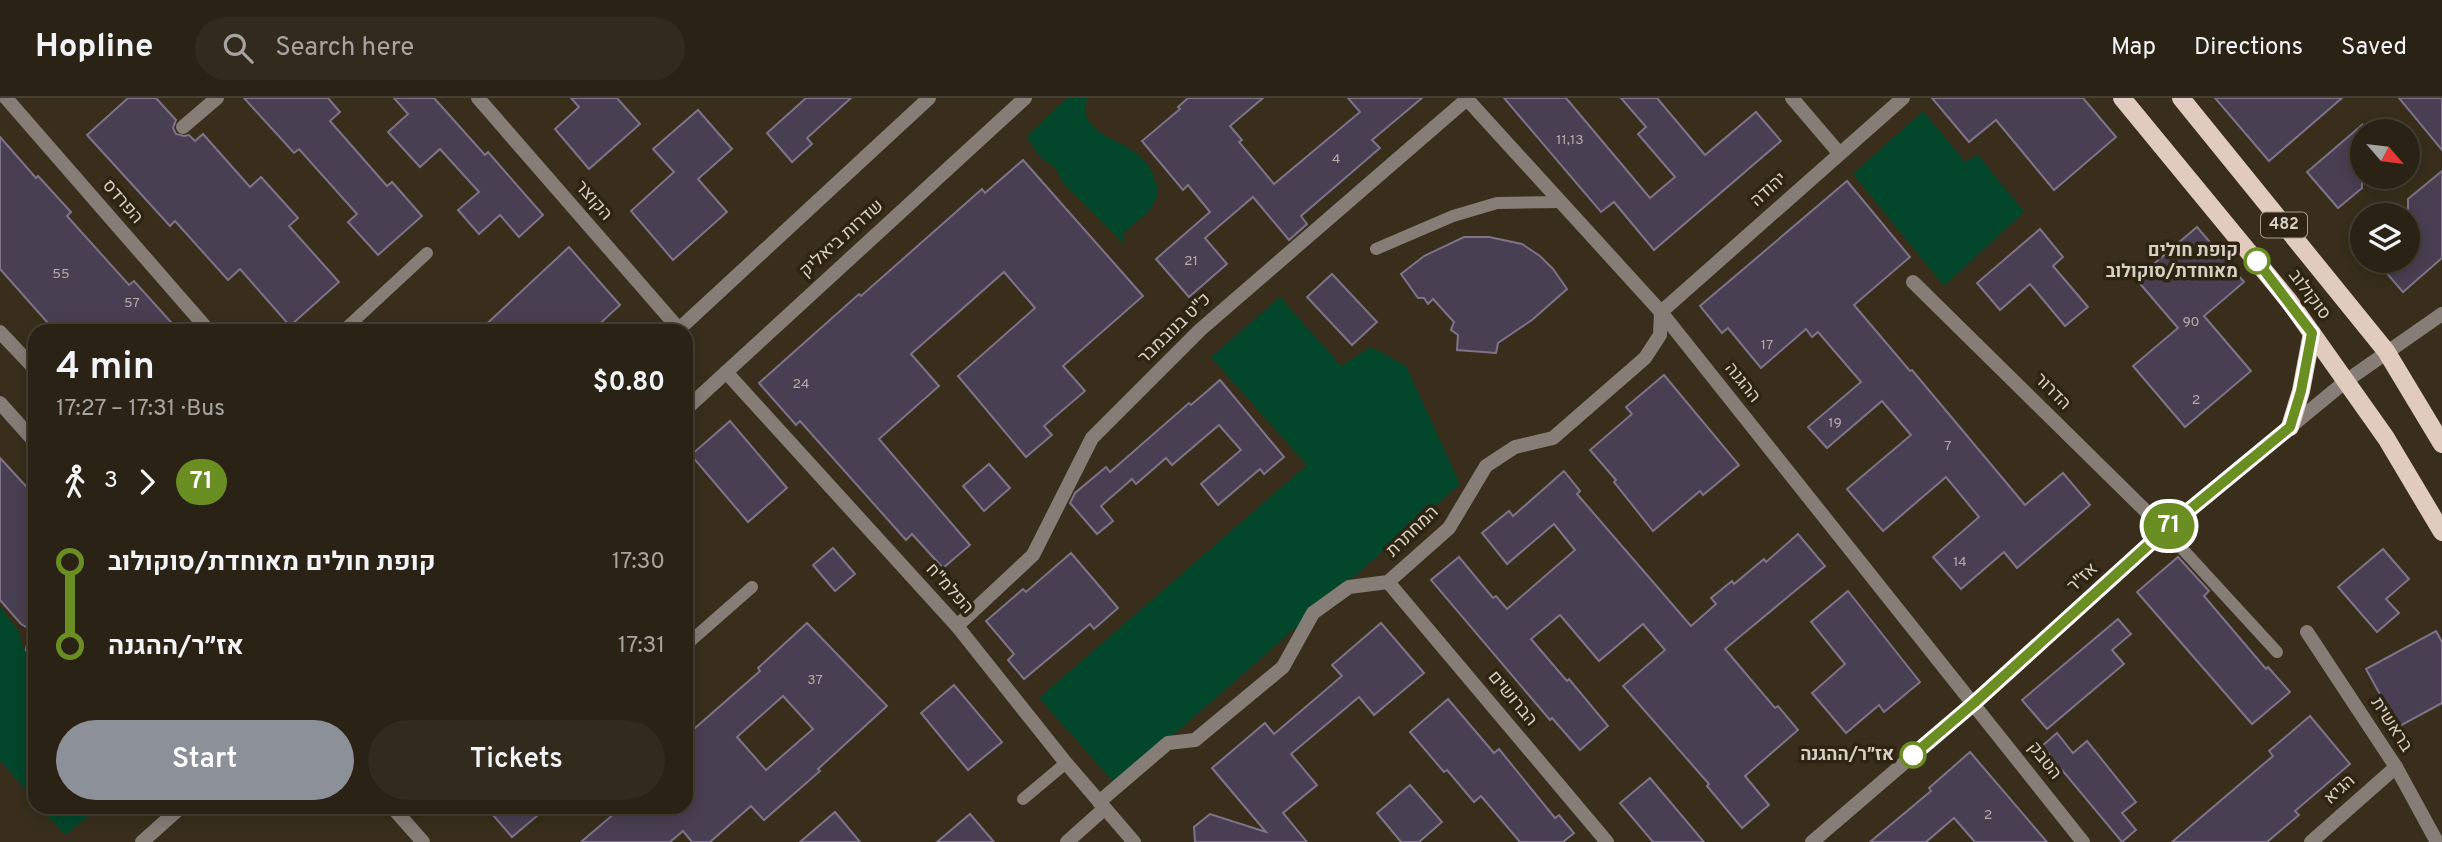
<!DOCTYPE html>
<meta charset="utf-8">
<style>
:root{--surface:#2a2214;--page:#322a1d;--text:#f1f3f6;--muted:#a5a4a0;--line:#463f34;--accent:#8c9099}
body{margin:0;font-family:Overpass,Heebo,sans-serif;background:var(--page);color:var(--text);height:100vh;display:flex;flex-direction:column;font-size:26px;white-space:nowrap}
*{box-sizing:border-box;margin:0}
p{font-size:23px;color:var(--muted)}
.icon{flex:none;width:38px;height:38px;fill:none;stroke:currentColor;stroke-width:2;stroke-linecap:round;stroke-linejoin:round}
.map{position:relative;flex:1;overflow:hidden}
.details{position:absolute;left:28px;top:226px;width:665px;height:490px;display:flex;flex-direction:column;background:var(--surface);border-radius:21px;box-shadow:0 4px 18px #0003,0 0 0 2px var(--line)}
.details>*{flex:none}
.badge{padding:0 14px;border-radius:23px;font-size:24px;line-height:46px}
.needle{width:46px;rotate:118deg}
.fabs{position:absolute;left:2350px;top:21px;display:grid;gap:14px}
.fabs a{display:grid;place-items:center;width:70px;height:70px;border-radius:50%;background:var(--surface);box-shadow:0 4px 18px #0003,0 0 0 2px var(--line);font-size:35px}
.map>.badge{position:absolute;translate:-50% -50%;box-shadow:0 0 0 4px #fff}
.legs{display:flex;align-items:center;gap:10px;height:77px;padding:0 28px;font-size:23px}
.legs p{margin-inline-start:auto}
.head{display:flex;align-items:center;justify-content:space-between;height:119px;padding:0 28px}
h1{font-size:38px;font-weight:600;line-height:52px}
.action{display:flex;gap:14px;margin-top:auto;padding:14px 28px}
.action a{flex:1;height:80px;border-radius:42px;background:var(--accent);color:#fff;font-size:28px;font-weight:600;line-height:80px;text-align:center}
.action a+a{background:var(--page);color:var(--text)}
ul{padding:0 28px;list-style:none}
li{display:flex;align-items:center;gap:24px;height:84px;font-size:26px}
li i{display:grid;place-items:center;width:10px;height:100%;margin:0 9px;background:currentColor}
li i::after{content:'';width:18px;height:18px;margin:-9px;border:5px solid;border-radius:50%;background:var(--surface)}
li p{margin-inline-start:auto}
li:first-child i{background:linear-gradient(#0000 50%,currentColor 0)}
li:last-child i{background:linear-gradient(currentColor 50%,#0000 0)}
header{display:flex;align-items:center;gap:42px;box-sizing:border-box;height:98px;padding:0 35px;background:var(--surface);border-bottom:2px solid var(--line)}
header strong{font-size:33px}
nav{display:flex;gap:38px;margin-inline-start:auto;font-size:24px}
.search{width:490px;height:63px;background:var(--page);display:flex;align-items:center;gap:18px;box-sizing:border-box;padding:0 24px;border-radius:38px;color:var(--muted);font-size:26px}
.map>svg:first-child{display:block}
.green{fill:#02472c}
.building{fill:#493f52;stroke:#7e7388;stroke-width:2;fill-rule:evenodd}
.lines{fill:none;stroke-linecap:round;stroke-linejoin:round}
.service{stroke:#877d77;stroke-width:12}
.minor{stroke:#877d77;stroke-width:14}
.tertiary{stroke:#877d77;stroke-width:14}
.primary{stroke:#e0cbbe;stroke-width:18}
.line-1-casing{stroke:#fff;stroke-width:16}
.line-1{stroke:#6b8e23;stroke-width:10}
.stop-1-dot{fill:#fff;stroke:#6b8e23;stroke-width:3.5}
.labels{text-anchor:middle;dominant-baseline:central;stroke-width:7;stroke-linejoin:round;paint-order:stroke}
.number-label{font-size:14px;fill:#b4aca8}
.shield{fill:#2e2411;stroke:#a49d8f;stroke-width:2}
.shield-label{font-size:16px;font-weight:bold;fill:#d7d1c5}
.street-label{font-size:18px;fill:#d7d1c5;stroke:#2e2411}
.stop-label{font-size:18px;font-weight:bold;fill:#d7d1c5;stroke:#2e2411;text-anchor:end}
</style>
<header>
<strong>Hopline</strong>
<div class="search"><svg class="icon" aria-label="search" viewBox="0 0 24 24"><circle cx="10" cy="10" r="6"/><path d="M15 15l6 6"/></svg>Search here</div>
<nav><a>Map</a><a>Directions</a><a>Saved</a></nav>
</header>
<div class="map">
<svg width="2442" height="744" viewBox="0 0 2442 744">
<rect width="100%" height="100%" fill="#382e1b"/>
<g class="green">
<path d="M1067,0H1087C1086,8 1084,14 1088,22C1103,47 1145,44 1156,84C1159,93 1157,102 1151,110C1144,120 1131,126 1123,136L1124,146L1064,86L1054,68L1046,64L1037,55L1027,38Z"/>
<polygon points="1923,13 1965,64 1978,57 2024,114 1944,188 1853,76"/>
<polygon points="1280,199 1341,268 1371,249 1406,268 1460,386 1116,687 1039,600 1307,367 1211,259"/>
<polygon points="0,509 20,535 21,548 35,555 35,703 0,662"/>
<polygon points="40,709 100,709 65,737"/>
</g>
<g class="building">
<polygon points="128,0 156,0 176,22 173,30 176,36 184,38 189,37 195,43 203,36 250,89 261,79 298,120 289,128 339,184 290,228 240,171 228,182 175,123 170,128 87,37"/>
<polygon points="244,0 328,0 340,14 330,23 387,88 392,84 422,118 378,157 348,124 357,116 299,51 294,55"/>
<polygon points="394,0 434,0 485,57 488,54 543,117 519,139 500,117 479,136 458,112 479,94 440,51 420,69 388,34 408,16"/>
<polygon points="571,0 617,0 640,26 589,71 555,31 579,9"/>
<polygon points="806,0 851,0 807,40 812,46 792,64 767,35"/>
<polygon points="1188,0 1263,0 1230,28 1242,42 1239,44 1274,86 1360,14 1348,0 1422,0 1372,42 1380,50 1301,118 1307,126 1289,142 1253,99 1205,140 1227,166 1189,199 1156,161 1210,114 1188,87 1183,92 1142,43 1180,11 1178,9"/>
<polygon points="1504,0 1566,0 1650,100 1675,79 1638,36 1646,29 1621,0 1657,0 1705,57 1756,14 1781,43 1654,152 1614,104 1601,114"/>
<polygon points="1932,0 2083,0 2116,39 2054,92 1996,22 1969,44"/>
<polygon points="2215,0 2342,0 2269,63"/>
<polygon points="2399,0 2442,0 2442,52"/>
<polygon points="698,12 732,51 698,81 727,114 673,162 631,113 674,74 653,51"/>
<polygon points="2362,27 2362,90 2338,110 2307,74"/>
<polygon points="0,39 36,80 38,78 71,114 67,118 129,187 134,183 179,233 55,233 0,171"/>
<polygon points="1023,62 1143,198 1063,268 1085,293 1044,328 1052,337 1026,359 958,278 1035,210 1004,174 911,256 939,288 879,341 970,447 943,470 912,436 906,442 800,323 796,327 759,285 859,196 861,198 982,91 985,95"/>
<polygon points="2442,73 2442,160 2403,194 2376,163 2408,163 2408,101"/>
<polygon points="1847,83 1910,159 1854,207 1910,273 1912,272 2025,407 2063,375 2090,407 2017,470 2004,454 1961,491 1933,459 1979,419 1946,379 1883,433 1847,391 1911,337 1882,303 1827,350 1808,329 1861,284 1818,234 1812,239 1806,231 1761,270 1728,230 1722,235 1700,208"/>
<polygon points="2197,129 2244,184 2204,218 2251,273 2185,329 2133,268 2178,230 2136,181"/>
<polygon points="2040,131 2063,159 2053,168 2088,209 2065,228 2030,186 2000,212 1977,185"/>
<polygon points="1464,139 1489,139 1522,146 1540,158 1553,171 1567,191 1532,222 1498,245 1496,255 1457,252 1458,237 1451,232 1454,224 1433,201 1428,206 1424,200 1418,200 1401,176 1424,158"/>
<polygon points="569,149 620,207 592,233 479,233"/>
<polygon points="1332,176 1377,224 1352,247 1307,199"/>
<polygon points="1664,277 1739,367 1703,397 1700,393 1653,433 1614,384 1616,382 1590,352 1632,316 1626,309"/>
<polygon points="1220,282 1284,359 1264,376 1260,371 1218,407 1201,386 1241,352 1219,327 1172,367 1166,360 1136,386 1132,381 1101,408 1113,423 1097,436 1070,405 1075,395 1106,369 1110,374 1189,305 1191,307"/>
<polygon points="730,323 787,390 748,424 691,357"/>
<polygon points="0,360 35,398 35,534 21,526 0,502"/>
<polygon points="989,366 1010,390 984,413 963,388"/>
<polygon points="1564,373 1580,393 1577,396 1691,528 1716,506 1711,500 1732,483 1734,486 1764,461 1766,464 1798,436 1825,468 1725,551 1775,610 1778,608 1798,632 1745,678 1769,707 1742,730 1707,688 1709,686 1623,588 1665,552 1643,526 1599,563 1560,517 1531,541 1567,583 1569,581 1608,628 1580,652 1552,620 1550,622 1431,482 1459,459 1493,500 1496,498 1507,511 1575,452 1554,426 1507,466 1482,435 1509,413 1513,418"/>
<polygon points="833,450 855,476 835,493 813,467"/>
<polygon points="2383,451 2409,481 2386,501 2399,515 2377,534 2338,489"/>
<polygon points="1071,455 1118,510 1094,531 1090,526 1024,581 1008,562 1014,556 986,523 1023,491 1026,494"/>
<polygon points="2178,459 2209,493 2204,498 2266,571 2268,569 2290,594 2252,626 2137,494"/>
<polygon points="1848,493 1920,584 1884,614 1879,607 1846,635 1812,595 1845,566 1811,524"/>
<polygon points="2118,521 2131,536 2112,552 2124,566 2047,631 2022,602"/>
<path d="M807,525L887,608L818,671L820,673L764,722L751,708L710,744H692L683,733L670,744H581L622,709H686V638L760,573L758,570ZM783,598L813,631L766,672L737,639Z"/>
<polygon points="1381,525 1424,575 1374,617 1359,599 1291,656 1317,687 1283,715 1307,744 1195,744 1194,729 1210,716 1266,734 1212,670 1265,625 1274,636 1342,578 1332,567"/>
<polygon points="2436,533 2442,544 2442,605 2398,629 2366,571"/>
<polygon points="954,587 1002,644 968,672 921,615"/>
<polygon points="1448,601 1494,655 1499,651 1555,720 1559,717 1574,735 1563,744 1520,744 1481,698 1474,704 1447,672 1444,674 1410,634"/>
<polygon points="2310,618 2350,666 2295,713 2299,717 2267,744 2172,744 2273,658 2269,653"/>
<polygon points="2057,635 2073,655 2087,643 2136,704 2122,715 2136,732 2122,744 2042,648"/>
<polygon points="1970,654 2047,744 1975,744 1954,720 1926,744 1870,744 1931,693 1929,690"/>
<polygon points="1650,680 1704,744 1653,744 1620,705"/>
<polygon points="1410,687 1442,724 1419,744 1401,744 1377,715"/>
<polygon points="486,709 529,709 537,718 512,739"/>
<polygon points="835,714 860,744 800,744"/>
<polygon points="970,716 994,744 937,744"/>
</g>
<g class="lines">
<g class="service">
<polyline points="1376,151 1453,118 1497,105 1560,104"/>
<polyline points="343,233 427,155"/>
<polyline points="2165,432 2277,554"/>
<polyline points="686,547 752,489"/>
<polyline points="31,551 35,552"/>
<polyline points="1023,701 1066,665"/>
</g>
<g class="minor">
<polyline points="6,0 209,233"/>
<polyline points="478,0 679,231"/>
<polyline points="1466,0 1661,214 2083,744"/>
<polyline points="1792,0 1839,55"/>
<polyline points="183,29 217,0"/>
<polyline points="1913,184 2165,432"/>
<polyline points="1661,214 1903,0"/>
<polyline points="726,274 957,528 1066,665 1134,744"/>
<polyline points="1388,484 1607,744"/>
<polyline points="957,528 1033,457 1092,340 1200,232 1467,1"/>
<polyline points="2307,534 2396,669 2437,744"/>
<polyline points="1099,704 1168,645 1195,642 1283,569 1313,515 1349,489 1388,484 1449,430 1486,368 1515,349 1553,340 1645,260 1660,237 1661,214"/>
<polyline points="142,744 181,709"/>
<polyline points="1067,744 1104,711"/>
<polyline points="1812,744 1974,605 2165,432 2346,283 2442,216"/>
<polyline points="2311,744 2396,669"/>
</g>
<g class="tertiary">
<polyline points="677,233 929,0"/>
<polyline points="0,234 35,271"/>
<polyline points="0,305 35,344"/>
<polyline points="686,311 1025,0"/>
<polyline points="392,709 423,744"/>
</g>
<g class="primary">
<polyline points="2122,0 2289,203 2386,340 2442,434"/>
<polyline points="2181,0 2386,253 2442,346"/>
<polyline points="2290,329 2301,293 2312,235"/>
</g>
</g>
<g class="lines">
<g class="line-1-casing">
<polyline id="line-1" points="1913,657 1974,605 2165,432 2290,329 2301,293 2312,235 2257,163"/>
</g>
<use href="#line-1" class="line-1"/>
</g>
<g class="stop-1-dot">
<circle cx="2257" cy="163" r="12"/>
<circle cx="1913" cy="657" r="12"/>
</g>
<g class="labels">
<g class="number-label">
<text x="1570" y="42">11,13</text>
<text x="1336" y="61">4</text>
<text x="1191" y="163">21</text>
<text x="61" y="176">55</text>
<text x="132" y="205">57</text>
<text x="2191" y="224">90</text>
<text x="1767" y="247">17</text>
<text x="801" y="286">24</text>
<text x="2196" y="302">2</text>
<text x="1835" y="325">19</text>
<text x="1948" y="348">7</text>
<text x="1960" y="464">14</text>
<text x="815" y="582">37</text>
<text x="1988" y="717">2</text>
</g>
<rect class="shield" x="2261" y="114.5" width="46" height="25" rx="5"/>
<g class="shield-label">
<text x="2284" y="127">482</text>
</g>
<g class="street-label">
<text transform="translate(1769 92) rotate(-42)">יהודה</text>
<text transform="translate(593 103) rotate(49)">הקוצר</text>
<text transform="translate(122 104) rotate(49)">הפרדס</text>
<text transform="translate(842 141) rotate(-42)">שדרות ביאליק</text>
<text transform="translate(2309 197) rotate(53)">סוקולוב</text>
<text transform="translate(1175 231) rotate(-44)">כ"ט בנובמבר</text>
<text transform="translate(1742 285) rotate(51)">ההגנה</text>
<text transform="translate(2052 294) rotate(45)">הדרור</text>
<text transform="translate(1413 434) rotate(-44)">המחתרת</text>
<text transform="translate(2083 480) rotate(-42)">אז"ר</text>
<text transform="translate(949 491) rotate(48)">הפלמ"ח</text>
<text transform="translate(1512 601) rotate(50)">הברושים</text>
<text transform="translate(2391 627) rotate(57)">בראשית</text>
<text transform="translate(2044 663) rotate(52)">הטבק</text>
<text transform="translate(2340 692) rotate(-42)">הגיא</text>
</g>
<g class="stop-label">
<text x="2238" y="153">קופת חולים<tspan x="2238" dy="21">מאוחדת/סוקולוב</tspan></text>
<text x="1894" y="657">אז״ר/ההגנה</text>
</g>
</g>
</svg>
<div class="fabs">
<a><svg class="needle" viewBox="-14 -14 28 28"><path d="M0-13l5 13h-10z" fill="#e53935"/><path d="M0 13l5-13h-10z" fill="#a5a4a0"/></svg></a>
<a><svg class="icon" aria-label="layers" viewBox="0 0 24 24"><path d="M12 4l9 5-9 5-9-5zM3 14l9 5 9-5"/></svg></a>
</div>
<b class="badge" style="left:2169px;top:428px;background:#6b8e23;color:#fff">71</b>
<section class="details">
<div class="head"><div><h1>4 min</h1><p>17:27 – 17:31 · Bus</p></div><b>$0.80</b></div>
<div class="legs"><svg class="icon" aria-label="walk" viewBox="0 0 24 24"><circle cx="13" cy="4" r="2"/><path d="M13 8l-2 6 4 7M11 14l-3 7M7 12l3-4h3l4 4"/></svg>3<svg class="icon" aria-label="forward" viewBox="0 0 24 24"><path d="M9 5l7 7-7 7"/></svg><b class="badge" style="background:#6b8e23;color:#fff">71</b></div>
<ul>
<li><i style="color:#6b8e23"></i><b>קופת חולים מאוחדת/סוקולוב</b><p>17:30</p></li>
<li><i style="color:#6b8e23"></i><b>אז״ר/ההגנה</b><p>17:31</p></li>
</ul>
<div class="action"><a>Start</a><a>Tickets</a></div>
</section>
</div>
